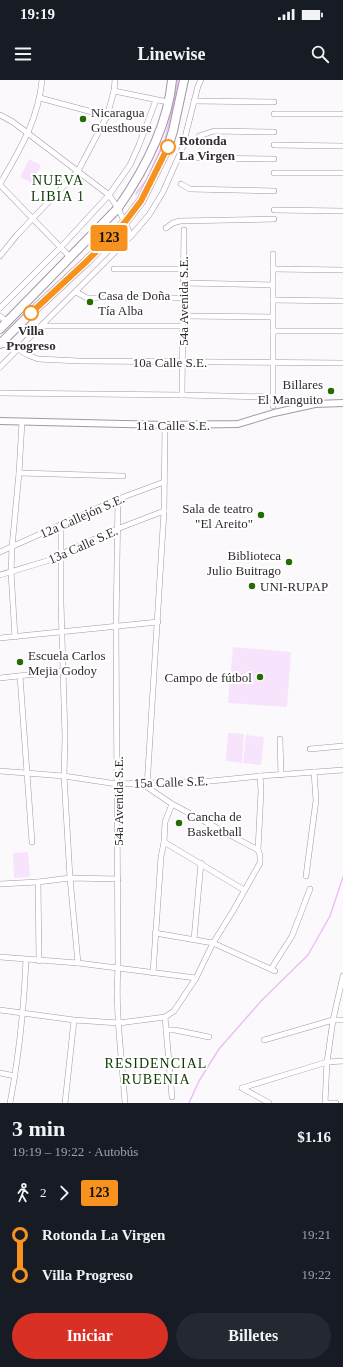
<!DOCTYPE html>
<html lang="es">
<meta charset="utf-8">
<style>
:root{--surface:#171b24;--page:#242831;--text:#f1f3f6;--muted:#9ea1a6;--accent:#d93025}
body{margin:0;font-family:Georgia,serif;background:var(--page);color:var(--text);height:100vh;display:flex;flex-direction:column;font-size:15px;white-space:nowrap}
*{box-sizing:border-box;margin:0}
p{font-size:13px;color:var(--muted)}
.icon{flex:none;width:22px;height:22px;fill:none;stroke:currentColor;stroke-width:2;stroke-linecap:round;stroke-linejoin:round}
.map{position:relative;height:1023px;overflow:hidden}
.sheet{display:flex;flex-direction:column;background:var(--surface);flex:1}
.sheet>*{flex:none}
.badge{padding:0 8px;border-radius:3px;font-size:14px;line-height:26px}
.map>.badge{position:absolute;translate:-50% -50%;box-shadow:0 0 0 2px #fff}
.legs{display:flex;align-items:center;gap:6px;height:44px;padding:0 12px;font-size:13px}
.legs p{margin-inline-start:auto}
.overview{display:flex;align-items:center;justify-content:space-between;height:68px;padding:0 12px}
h1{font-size:22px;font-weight:700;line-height:30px}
.primary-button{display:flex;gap:8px;margin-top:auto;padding:8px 12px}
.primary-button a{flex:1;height:46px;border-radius:24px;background:var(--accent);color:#fff;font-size:16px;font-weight:700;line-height:46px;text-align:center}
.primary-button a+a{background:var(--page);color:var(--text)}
ul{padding:0 12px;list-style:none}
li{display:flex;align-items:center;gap:14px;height:40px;font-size:15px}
li i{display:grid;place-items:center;width:6px;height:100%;margin:0 5px;background:currentColor}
li i::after{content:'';width:10px;height:10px;margin:-5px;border:3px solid;border-radius:50%;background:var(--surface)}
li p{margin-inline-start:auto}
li:first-child i{background:linear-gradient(#0000 50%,currentColor 0)}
li:last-child i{background:linear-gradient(currentColor 50%,#0000 0)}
.status{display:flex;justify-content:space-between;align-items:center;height:28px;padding:0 20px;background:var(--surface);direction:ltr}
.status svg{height:11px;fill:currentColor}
header{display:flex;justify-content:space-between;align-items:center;height:52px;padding:0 12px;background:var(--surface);font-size:18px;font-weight:700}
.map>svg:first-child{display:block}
.green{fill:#f7e3fc}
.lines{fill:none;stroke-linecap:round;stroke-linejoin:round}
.stream{stroke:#ecbff7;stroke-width:1.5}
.minor-casing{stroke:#a596a8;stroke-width:6}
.tertiary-casing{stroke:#a596a8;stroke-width:8}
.primary-casing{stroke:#a596a8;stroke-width:10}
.minor{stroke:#fff;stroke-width:5}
.tertiary{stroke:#fff;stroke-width:6}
.primary{stroke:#fff;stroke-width:8}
.line-1-casing{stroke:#fff;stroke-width:9}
.line-1{stroke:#f7921f;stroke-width:6}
.poi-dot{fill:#256c07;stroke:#fff;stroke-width:1.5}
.stop-1-dot{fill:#fff;stroke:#f7921f;stroke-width:2}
.labels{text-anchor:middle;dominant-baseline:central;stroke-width:4;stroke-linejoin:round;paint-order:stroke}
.poi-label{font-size:13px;fill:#302a31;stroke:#fff;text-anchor:start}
.stop-label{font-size:13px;font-weight:bold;fill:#302a31;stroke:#fff;text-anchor:start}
.street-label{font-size:13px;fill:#302a31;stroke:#fff}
.neighbourhood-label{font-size:14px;letter-spacing:1px;fill:#0b3900;stroke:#fff}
</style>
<div class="status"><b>19:19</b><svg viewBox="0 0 49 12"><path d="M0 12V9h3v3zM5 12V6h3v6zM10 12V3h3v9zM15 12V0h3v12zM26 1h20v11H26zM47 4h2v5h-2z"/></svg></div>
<header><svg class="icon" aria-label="menu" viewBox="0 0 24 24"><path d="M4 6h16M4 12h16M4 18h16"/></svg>Linewise<svg class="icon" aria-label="search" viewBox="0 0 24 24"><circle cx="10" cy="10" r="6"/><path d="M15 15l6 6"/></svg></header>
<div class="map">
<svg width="343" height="1023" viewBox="0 0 343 1023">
<rect width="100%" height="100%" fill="#fcf9fd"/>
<g class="green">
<polygon points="29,79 41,85 32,103 20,97"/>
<polygon points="233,567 291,572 287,627 228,623"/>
<polygon points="228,653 244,654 242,683 226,681"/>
<polygon points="246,655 264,657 261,685 243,683"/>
<polygon points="28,772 30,797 14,798 13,773"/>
</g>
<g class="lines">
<g class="stream">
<polyline points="136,114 147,99 165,59 172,31 178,0"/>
<polyline points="189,1023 199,1001 219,969 262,920 308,875 330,836 343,797"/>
</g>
<g class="minor-casing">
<g id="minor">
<polyline points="114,11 168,22"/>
<polyline points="40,18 107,36"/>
<polyline points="194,21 274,22"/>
<polyline points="274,34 343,34"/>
<polyline points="0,35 13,42 109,115 118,128 131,156"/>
<polyline points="199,56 214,51 274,52"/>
<polyline points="274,65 343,66"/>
<polyline points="192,76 200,78 274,79"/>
<polyline points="274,93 343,93"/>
<path d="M0,104C20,69 38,41 42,0"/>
<polyline points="181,104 190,109 274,111"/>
<polyline points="0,105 70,177"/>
<polyline points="274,130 343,131"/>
<polyline points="166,148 173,143 180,141 274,139"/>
<polyline points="0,176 17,155 78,91 107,36 114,11 115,0"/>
<polyline points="114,189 184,189"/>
<polyline points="273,189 343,190"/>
<polyline points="184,203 273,205"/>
<polyline points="76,212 87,218 183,218"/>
<polyline points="273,220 343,221"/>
<polyline points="0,228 61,167 109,115 130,85 139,65 156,20"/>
<polyline points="0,236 7,242"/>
<polyline points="183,236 273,237"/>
<polyline points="42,246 183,246"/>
<polyline points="273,251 343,251"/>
<polyline points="0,264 13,266 28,275 38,279 79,281 343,283"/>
<polyline points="0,287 131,156 149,135 163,112 182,69 198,6 201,0"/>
<polyline points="0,313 182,315 273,317"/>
<polyline points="182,315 184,150"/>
<polyline points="273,326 273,174"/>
<polyline points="19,393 123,396"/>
<path d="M118,419L116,547L118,888C115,933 122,978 125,1023"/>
<polyline points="61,444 61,523 65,657 64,696 70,798 78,883"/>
<polyline points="0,472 118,419 164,402"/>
<polyline points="0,495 50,480 61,474 117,449 164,431"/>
<polyline points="15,557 11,492 12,467 19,393 22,342"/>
<polyline points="0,558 158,542"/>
<polyline points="20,596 32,762"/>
<polyline points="0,598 63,591"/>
<polyline points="280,659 281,695"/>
<polyline points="310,669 343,666"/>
<polyline points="0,691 64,696 117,704 211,701 260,696 343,690"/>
<polyline points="164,762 244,810"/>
<polyline points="258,770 261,711 260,696"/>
<polyline points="306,796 316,720 314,692"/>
<polyline points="0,804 38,802"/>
<polyline points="155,853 213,863 275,891"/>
<polyline points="194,859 201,783"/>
<polyline points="0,877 78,883 196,898"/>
<polyline points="39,881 38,802 70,798 118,799"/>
<polyline points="271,889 292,856 310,809"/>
<polyline points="153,893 161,777 164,762 165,742 172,724"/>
<polyline points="0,930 74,940 119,943 165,937 174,931 196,898 213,863 233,831 260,783 260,775 258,770 172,724 147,707 164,431 165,345"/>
<polyline points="165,937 172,1017"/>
<polyline points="166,950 175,950 209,957"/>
<polyline points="264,960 333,940 343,940"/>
<polyline points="0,993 15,996"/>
<polyline points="242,1008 327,982 343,981"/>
<polyline points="242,1008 269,1023"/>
<path d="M10,1023C19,975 24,928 26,880"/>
<polyline points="65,1023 74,940"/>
<polyline points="325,1023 327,982 333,940 343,896"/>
<polyline points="325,1023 336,1023"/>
</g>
</g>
<g class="tertiary-casing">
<polyline id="tertiary" points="0,341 165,345 238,344 274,333 315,324 343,323"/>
</g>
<g class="primary-casing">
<g id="primary">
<path d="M0,249L118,128C143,92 168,45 172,0"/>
<polyline points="0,264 31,233 87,181 125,142 141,121 168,67 173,51 184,0"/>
</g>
</g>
<use href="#minor" class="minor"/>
<use href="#tertiary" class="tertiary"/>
<use href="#primary" class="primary"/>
</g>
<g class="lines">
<g class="line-1-casing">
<polyline id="line-1" points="31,233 87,181 125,142 141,121 168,67"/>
</g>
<use href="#line-1" class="line-1"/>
</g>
<g class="poi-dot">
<circle cx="83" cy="39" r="4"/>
<circle cx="90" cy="222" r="4"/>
<circle cx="331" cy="311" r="4"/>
<circle cx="261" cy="435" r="4"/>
<circle cx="289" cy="482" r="4"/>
<circle cx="252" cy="506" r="4"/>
<circle cx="20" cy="582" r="4"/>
<circle cx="260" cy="597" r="4"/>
<circle cx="179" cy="743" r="4"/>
</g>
<g class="stop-1-dot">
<circle cx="168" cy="67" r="7"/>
<circle cx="31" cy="233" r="7"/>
</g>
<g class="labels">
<g class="poi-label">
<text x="91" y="32">Nicaragua<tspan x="91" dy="15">Guesthouse</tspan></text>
<text x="98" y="215">Casa de Doña<tspan x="98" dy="15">Tía Alba</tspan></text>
<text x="323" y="304" text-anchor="end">Billares<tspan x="323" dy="15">El Manguito</tspan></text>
<text x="253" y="428" text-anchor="end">Sala de teatro<tspan x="253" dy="15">"El Areito"</tspan></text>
<text x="281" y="475" text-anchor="end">Biblioteca<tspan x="281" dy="15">Julio Buitrago</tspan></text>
<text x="260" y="506">UNI-RUPAP</text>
<text x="28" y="575">Escuela Carlos<tspan x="28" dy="15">Mejia Godoy</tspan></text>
<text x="252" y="597" text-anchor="end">Campo de fútbol</text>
<text x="187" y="736">Cancha de<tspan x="187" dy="15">Basketball</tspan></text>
</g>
<g class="stop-label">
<text x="179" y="60">Rotonda<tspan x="179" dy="15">La Virgen</tspan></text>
<text x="31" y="250" text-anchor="middle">Villa<tspan x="31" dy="15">Progreso</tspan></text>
</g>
<g class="street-label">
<text transform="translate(183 221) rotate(-90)">54a Avenida S.E.</text>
<text x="170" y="282">10a Calle S.E.</text>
<text x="173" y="345">11a Calle S.E.</text>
<text transform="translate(82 436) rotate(-24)">12a Callejón S.E.</text>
<text transform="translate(83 465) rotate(-24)">13a Calle S.E.</text>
<text transform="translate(171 702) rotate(-2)">15a Calle S.E.</text>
<text transform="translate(118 721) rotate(-90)">54a Avenida S.E.</text>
</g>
<g class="neighbourhood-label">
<text x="58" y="100">NUEVA<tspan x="58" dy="16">LIBIA 1</tspan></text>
<text x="156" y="983">RESIDENCIAL<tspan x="156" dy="16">RUBENIA</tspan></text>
</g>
</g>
</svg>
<b class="badge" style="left:109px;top:158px;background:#f7921f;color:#111">123</b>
</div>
<section class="sheet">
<div class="overview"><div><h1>3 min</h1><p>19:19 – 19:22 · Autobús</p></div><b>$1.16</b></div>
<div class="legs"><svg class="icon" aria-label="walk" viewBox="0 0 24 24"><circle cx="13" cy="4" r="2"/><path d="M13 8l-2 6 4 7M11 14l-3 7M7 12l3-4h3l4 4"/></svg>2<svg class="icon" aria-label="forward" viewBox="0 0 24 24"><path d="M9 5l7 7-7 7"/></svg><b class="badge" style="background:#f7921f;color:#111">123</b></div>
<ul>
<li><i style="color:#f7921f"></i><b>Rotonda La Virgen</b><p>19:21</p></li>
<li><i style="color:#f7921f"></i><b>Villa Progreso</b><p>19:22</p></li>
</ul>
<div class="primary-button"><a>Iniciar</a><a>Billetes</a></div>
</section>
